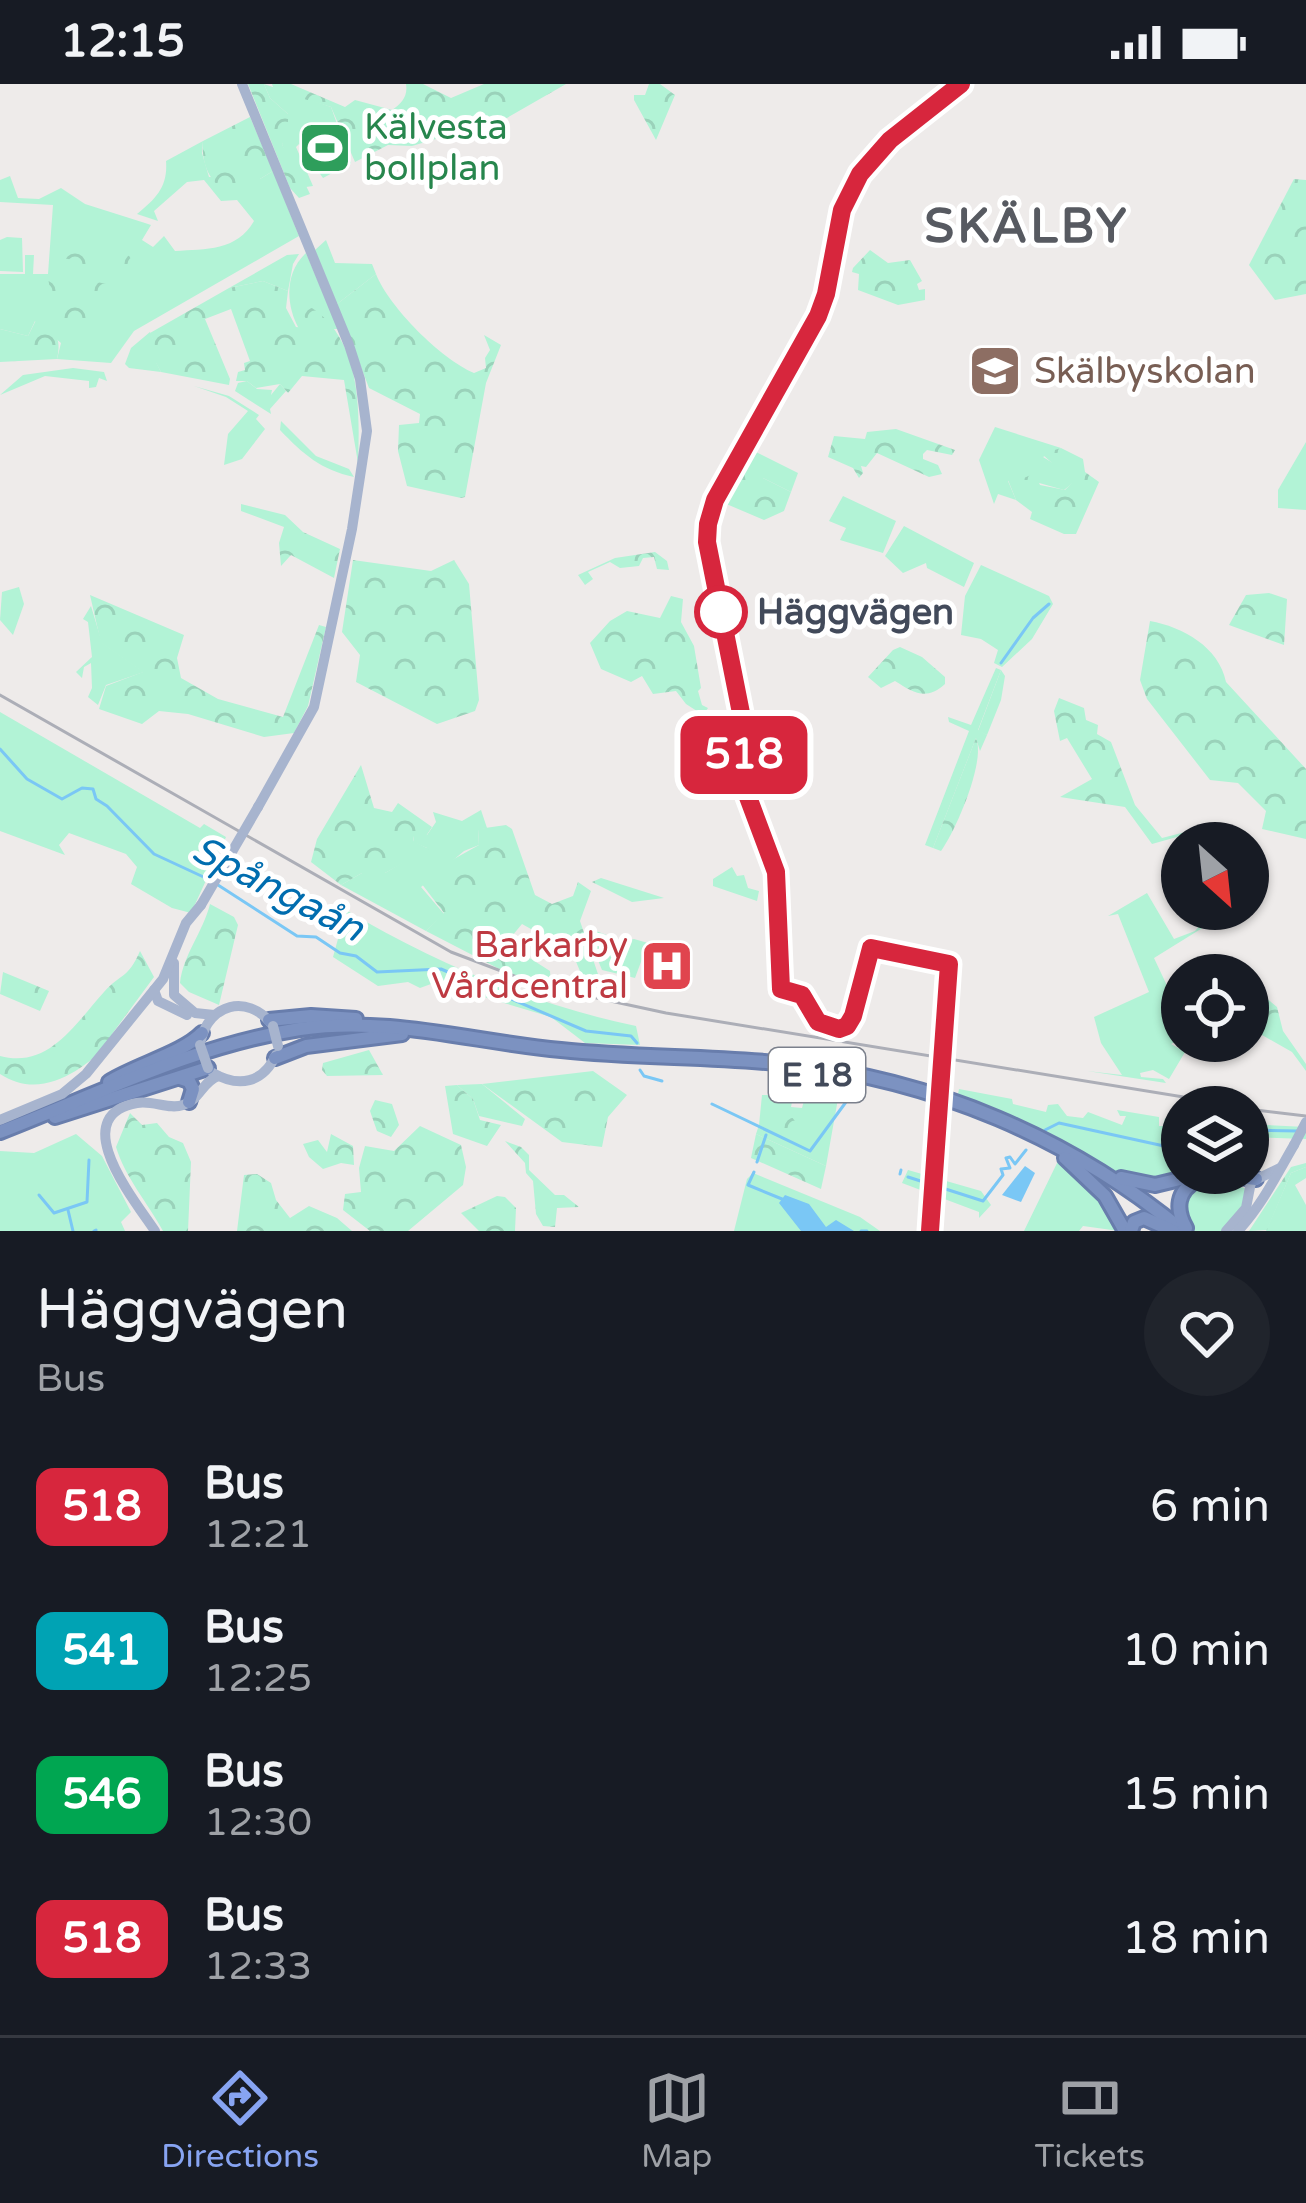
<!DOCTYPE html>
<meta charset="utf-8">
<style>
:root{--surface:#171b24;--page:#20242c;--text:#f1f3f6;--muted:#9ea1a6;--line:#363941;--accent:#87a4f2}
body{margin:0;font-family:"Varela Round",sans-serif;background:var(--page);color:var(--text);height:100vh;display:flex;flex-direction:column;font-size:45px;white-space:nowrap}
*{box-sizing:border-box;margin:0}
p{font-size:39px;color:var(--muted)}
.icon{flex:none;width:66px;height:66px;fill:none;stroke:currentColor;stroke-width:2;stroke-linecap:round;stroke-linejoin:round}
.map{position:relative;height:1147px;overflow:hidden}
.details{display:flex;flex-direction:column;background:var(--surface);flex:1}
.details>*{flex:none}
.badge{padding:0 24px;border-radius:18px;font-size:42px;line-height:78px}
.needle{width:78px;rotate:153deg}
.fabs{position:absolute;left:1161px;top:738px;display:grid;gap:24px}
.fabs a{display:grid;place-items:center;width:108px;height:108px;border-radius:50%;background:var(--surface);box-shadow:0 3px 9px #0004;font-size:60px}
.map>.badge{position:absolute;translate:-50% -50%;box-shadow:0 0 0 6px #fff}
.round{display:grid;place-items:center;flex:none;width:126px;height:126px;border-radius:63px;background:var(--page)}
.headline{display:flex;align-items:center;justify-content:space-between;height:204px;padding:0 36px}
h1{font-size:57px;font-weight:600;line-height:90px}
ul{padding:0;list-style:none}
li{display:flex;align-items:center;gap:36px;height:144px;padding:0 36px}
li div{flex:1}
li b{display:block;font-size:45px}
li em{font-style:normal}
li .badge{min-width:132px;font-weight:700;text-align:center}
.status{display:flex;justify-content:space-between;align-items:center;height:84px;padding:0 60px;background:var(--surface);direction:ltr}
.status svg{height:33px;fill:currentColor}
.tabs{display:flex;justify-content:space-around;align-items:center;height:168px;border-top:3px solid var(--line);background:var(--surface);font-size:33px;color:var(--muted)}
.tabs a{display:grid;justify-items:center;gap:6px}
.tabs .active{color:var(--accent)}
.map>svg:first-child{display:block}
.green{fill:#b2f3d6}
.forest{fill:url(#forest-crowns)}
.water{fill:#7ac7f5}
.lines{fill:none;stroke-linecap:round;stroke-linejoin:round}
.stream{stroke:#7ac7f5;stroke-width:3}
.highway-casing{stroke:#687dac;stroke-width:18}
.major{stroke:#a7b4ce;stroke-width:10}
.highway{stroke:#7c92c1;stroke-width:12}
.rail{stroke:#acaeb7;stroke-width:3}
.major-bridge{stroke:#a7b4ce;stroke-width:10}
.line-casing{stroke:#fff;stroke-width:27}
.line{stroke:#d7263d;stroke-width:18}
.stop-dot{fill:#fff;stroke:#d7263d;stroke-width:6}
.labels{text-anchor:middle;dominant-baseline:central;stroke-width:10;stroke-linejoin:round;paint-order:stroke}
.shield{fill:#fff;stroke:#7b808c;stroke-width:3}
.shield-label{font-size:33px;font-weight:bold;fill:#424a5a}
.leisure-label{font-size:36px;fill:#27864d;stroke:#fff;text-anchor:start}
.education-label{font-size:36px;fill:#785e54;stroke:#fff;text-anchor:start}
.stop-label{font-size:36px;font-weight:bold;fill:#424a5a;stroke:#fff;text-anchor:start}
.health-label{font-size:36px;fill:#be3a42;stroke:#fff;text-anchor:end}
.water-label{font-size:39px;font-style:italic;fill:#006daf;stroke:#fff}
.district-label{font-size:48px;font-weight:bold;letter-spacing:3px;fill:#575a61;stroke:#fff}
</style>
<div class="status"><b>12:15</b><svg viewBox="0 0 49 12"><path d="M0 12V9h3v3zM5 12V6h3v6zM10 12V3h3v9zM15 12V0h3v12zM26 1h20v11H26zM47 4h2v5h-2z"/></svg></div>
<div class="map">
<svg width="1306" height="1147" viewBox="0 0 1306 1147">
<defs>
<pattern id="forest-crowns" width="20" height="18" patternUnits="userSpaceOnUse" patternTransform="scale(3)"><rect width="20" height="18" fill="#b2f3d6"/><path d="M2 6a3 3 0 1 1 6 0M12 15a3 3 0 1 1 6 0" fill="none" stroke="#9ad2ba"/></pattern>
</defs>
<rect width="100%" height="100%" fill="#eeebea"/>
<g class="green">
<polygon points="264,0 331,23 351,79 323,94 299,60 296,63 313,102 306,103 282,61 288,30 270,14"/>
<path d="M203,57L202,69L209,93L260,95L273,87L299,152L134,247L111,279L57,275L61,259L35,237L28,252L0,245V190H25V171H34L33,190H48L53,121L0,118V96L10,92L18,114L39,115L61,104L85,120L145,139L151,141L142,156L153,163L164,152L175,167C206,165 237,167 254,137L237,116L221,117L204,96L187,98L154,127L158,137L137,130C157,114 168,102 166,77Z"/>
<polygon points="7,153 22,154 23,188 0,187 0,156"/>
<polygon points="326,156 335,179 372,180 376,190 337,220 315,166"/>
<path d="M306,169L338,245H299C286,222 284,189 306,169Z"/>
<polygon points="299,170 293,180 288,207 263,197 229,204 287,171"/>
<polygon points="150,248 161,274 156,278 161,288 129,284 125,280 131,264"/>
<polygon points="73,284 104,288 107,297 99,294 96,303 89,304 89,297 45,292 0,311 23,291"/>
<polygon points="247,297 257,305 272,306 271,311 280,300 286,307 270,325 271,330 235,307 238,299"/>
<polygon points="194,302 229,312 259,331 256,335 265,345 242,375 224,381 228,350 248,327 226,313"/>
<path d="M281,337L316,372L349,385L354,393C321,386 303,370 280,346Z"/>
<polygon points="995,343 1061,364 1043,373 1061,384 1074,398 1064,406 1018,393 1008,397 1016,416 998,410 994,420 979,376"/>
<polygon points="1306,358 1306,426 1278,424 1278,406"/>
<polygon points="754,367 798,389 791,408 763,394 719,414 748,368"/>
<polygon points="843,412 896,437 883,469 840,456 846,444 829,437"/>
<polygon points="904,442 974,479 964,503 927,484 926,479 903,489 885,472"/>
<polygon points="981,481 1049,512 1053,520 1032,555 1002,583 994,579 998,566 981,555 961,551 965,512"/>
<polygon points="19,503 24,520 13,551 0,536 2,508"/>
<polygon points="91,522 102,559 144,588 106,601 98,621 88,613 92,604 91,579 84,583 82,594 76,588 92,573 88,538 83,535"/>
<polygon points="996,584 1001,586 978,646 987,651 980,667 976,654 933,764 925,761 969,647 949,638 948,633 971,641"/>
<polygon points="0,628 200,744 204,740 226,753 191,829 172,824 131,800 137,783 126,770 69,749 59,761 65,771 0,747"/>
<polygon points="481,726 487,744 478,746 479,761 464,767 421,803 444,830 426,847 341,801 362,789 385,789 427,764 413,758 414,752 427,751 436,738 433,728 462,737"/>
<polygon points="732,783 737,792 744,791 748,804 759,807 757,817 713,802 713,795"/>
<polygon points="1147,809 1174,855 1195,847 1201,840 1204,843 1154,874 1178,925 1182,923 1182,954 1171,960 1185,968 1169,995 1153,986 1140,989 1141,993 1163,995 1166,999 1087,987 1122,991 1101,959 1094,933 1149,908 1118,830 1108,832"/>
<path d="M346,826C435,879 534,921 636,942L640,961L585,959L551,933L467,908L431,900L420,904L408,898L378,902L333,873Z"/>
<polygon points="591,845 622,857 634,855 648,859 635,894 602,886 590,857"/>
<polygon points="769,989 841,998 826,1082 756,1050 759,1041 806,1066 774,1011 768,1010 793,1013 791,1023 802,1024 808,1002 768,995"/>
<polygon points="482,1000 525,1035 522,1042 479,1032 473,1015 457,1001"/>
<polygon points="959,1005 1012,1015 1013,1020 1046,1028 1048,1021 1058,1020 1067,1032 1083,1034 1088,1028 1122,1041 1126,1032 1120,1032 1117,1026 1159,1033 1159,1042 1163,1042 1165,1034 1182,1046 1182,1089 1164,1097 1122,1092 958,1010"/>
<polygon points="1248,1040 1306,1043 1306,1055 1248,1053"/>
<polygon points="76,1050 102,1072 131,1128 121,1138 125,1147 0,1147 0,1067 34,1069"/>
<path d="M1058,1077C1086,1096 1105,1116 1119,1147L1083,1142L1079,1147H1024Z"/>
<polygon points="1306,1083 1306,1094 1295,1101 1306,1121 1306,1147 1266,1147 1291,1089"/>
<polygon points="908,1086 981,1107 991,1121 979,1134 979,1128 902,1099"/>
<polygon points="753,1089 860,1133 880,1147 734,1147 747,1095"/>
<polygon points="1203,1095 1229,1097 1246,1105 1245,1121 1223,1147 1191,1147 1182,1114"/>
</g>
<g class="forest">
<polygon points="248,0 264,0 270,14 288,30 288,46 282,61 293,75 310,110 299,114 290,104"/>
<path d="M272,0H291L345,23L355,16L392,26C402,19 408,12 406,0H423L451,14L484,0H566L479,50L473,44L412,62L388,61L355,78L331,23L274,6Z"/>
<polygon points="649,0 660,0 675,11 656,56 634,16 634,11 645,11"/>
<path d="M250,33L273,87L260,95L253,107C220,117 200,89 203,57Z"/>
<polygon points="1294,95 1306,96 1306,210 1275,216 1249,181"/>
<polygon points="60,154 90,163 125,165 141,192 139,201 90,190 80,177 56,173 54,158"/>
<polygon points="870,166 888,179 910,176 922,197 917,200 919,206 925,205 925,216 898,221 858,206 859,190 852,188 853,184"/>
<path d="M376,190C389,223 441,275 474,289L486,284L485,274L490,266L484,251L501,261L486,299L465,413L461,414L407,402L398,367L399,341L419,339L420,330L369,304L337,220Z"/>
<path d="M71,192L106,200L110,216L103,232L62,237C54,229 43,220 43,208L50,205L48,194Z"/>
<path d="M263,197L288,207L286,224L296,243L316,245L300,228L309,222C361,254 360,323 358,379L344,296L302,292L288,309L280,300L256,304L247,297H236L238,288L245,286L244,279L250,277L231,225L205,235L230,295L229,301L161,288L155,277L160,274L150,249L229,204Z"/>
<path d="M36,236C55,248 62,252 57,275L0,278V245L28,252Z"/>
<polygon points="896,345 955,366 952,371 927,366 923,370 923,375 938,381 942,390 929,393 877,369 866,383 861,382 863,389 859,394 853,384 828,373 834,352 865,355 867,348"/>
<polygon points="1061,364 1083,375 1085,388 1099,398 1076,450 1064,450 1030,435 1032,428 1016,416 1008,396 1012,390 1024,394 1035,389 1040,401 1065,406 1073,398 1042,370"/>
<polygon points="745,390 763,394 791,408 784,427 764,436 717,416 737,405"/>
<polygon points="241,420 285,431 303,448 340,465 334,494 291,471 281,482 279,459 284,443 241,427"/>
<polygon points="655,468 667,477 669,486 657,485 654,473 643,474 639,482 620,484 610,478 588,488 593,495 585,501 578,491 615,474"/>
<polygon points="353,476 431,487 454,476 469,500 479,616 475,627 437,640 356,598 360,571 342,548"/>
<polygon points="1012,499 1037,510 1027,528 1002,517"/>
<polygon points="1269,509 1287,515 1284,561 1229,541 1246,511"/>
<polygon points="90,511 184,551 177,574 181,594 218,615 283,633 319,541 326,543 308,622 294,649 264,653 188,630 159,627 142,640 99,625 106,602 143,588 101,559"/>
<polygon points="671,512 683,515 681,538 694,562 701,604 698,607 702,621 708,624 703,631 686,620 676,607 653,610 642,592 631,598 601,585 590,559 610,537 627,527 660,534"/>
<path d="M1150,537C1183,543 1219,563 1226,598L1306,685V755L1262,745L1266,727L1238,699L1210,696L1147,615L1140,596Z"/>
<path d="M900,563L922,573L945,593V600C926,617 914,609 895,597L881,604L868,593L893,566Z"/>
<polygon points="1001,586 1005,592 1001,616 987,651 978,647"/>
<polygon points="1059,614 1084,624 1086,636 1098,641 1097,650 1111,658 1135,721 1162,754 1193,746 1191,749 1152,760 1125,723 1060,713 1092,695 1067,654 1060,657 1054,627"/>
<path d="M976,654C986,677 956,746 941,767L933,764Z"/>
<polygon points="361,681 374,724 392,728 398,719 432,743 426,752 414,752 413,757 429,765 385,789 362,789 341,801 311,778 317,755"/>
<polygon points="506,741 512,745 535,811 552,820 573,812 578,798 591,807 580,837 600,896 582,892 572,868 522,840 506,859 550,887 551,903 511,891 426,847 444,829 418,795 479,761 478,745"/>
<polygon points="601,794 661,813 664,814 632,818 592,798"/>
<path d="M210,820L234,833L238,841L219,921L189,908L180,899C183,871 203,848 210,820Z"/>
<path d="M140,867L154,893L112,950V957C82,987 41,1017 0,990V972C49,985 75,940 104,908C121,889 128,895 140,867Z"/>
<polygon points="3,888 49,907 40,927 0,910"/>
<polygon points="1248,899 1277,923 1283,947 1306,980 1306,987 1292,968 1248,943"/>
<polygon points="369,966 383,991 327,992 322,986 323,979"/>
<polygon points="593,987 627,1011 608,1033 602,1063 562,1058 482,1000"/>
<polygon points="457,1001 473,1015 480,1036 501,1041 487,1062 453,1050 445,1002"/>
<polygon points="762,1011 774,1011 812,1058 806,1066 759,1041"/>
<polygon points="375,1016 392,1020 399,1041 391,1053 377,1047 370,1027"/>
<path d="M130,1029L142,1041L157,1039L169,1053L183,1059L191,1078L188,1147H163C147,1118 125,1093 116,1063Z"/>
<polygon points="420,1042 461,1061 466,1083 463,1101 408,1147 370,1147 343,1126 345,1110 361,1108 359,1084 365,1062 394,1067"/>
<polygon points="331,1050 353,1062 354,1081 341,1079 323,1085 309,1073 303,1060 318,1056 327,1068"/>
<polygon points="756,1050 826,1082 821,1105 751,1074"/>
<polygon points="505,1057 521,1063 529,1071 529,1086 555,1111 564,1111 579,1123 557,1124 555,1143 543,1142 536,1130 533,1097 526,1089 525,1079"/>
<polygon points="1306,1079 1306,1083 1291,1089 1267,1146 1249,1147 1291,1083"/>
<polygon points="257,1090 271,1099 276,1116 290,1134 309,1122 337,1134 352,1147 237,1147 244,1091"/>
<polygon points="497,1112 505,1113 516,1124 515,1147 479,1147 461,1129"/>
</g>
<g class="water">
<polygon points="1025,1082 1035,1089 1021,1118 1002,1111"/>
<polygon points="785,1111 809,1120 826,1143 836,1136 854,1147 801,1147 779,1119"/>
</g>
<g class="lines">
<g class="stream">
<polyline points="1001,579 1033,534 1049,520"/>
<polyline points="0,665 27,695 62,715 82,704 93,705 96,715 107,722 154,770 210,796"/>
<polyline points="218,801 297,852 316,853 340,869 356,872 377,888 441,885 586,947 631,952 637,959"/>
<polyline points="640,986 644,992 662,997"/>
<polyline points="712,1020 810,1067 846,1018 834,1000"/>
<polyline points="1045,1046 1059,1039 1164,1062 1182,1058"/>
<polyline points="1248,1046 1298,1047"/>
<polyline points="757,1078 766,1051"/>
<polyline points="754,1088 748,1101 782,1115"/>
<polyline points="900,1090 901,1086"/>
<polyline points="908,1093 983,1117 1003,1091 1001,1085 1010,1084 1006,1074 1010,1073 1015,1080 1026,1066"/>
<polyline points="39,1111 54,1129 87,1118 89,1076"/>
<polyline points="68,1126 73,1147"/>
<polyline points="94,1147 96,1146"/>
<polyline points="861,1147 867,1147"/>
</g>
<g class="highway-casing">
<g id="highway">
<polyline points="269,936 311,932 356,935"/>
<polyline points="275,974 306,962 402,950"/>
<polyline points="180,994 189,997 193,1005 189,1018"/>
<path d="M109,998C136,981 183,969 202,949"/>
<polyline points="55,1033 208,984"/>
<path d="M0,1048C98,1010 195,961 300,945C389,932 473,958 561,966C636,974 712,972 788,980C932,995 1071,1054 1183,1147"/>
<polyline points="1065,1074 1105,1112 1125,1147"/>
<polyline points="1121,1094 1155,1101 1205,1089 1256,1095"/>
<path d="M1186,1144C1175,1125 1177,1107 1197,1096"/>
<polyline points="1131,1147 1134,1138 1144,1134 1173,1147"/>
</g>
</g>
<g class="major">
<polyline points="242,0 349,261 360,295 367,347 352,445 314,623 258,723"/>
<polyline points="174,879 174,911 195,929 214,931"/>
<polyline points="154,906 158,917 187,931"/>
<path d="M201,956C209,920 247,910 271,939"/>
<path d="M213,989C239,1004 263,999 276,971"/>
<polyline points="0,1036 62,1010 86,990 163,895 186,839 201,821"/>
<path d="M155,1147C135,1117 65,1032 137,1019C153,1016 169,1026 183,1021C200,1016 202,998 218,992"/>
<polyline points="1226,1147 1246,1124 1251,1098 1280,1084"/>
<path d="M1238,1147C1262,1121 1276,1092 1294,1061"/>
</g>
<use href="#highway" class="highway"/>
<g class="rail">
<polyline points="0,611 451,868 541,902 666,929 1245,1023"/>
<polyline points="1248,1025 1306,1032"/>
</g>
<g class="major-bridge">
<polyline points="201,821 258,723"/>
<polyline points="273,942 278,962"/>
<polyline points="200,961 208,984"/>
<polyline points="1294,1061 1306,1038"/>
</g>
</g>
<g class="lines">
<g class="line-casing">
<polyline id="line" points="930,1147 949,880 871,864 853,932 847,942 839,945 818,938 802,911 781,905 776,788 748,713 741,629 707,458 708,440 715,416 818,232 826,210 842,126 860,90 890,56 961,0"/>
</g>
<use href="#line" class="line"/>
</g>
<defs>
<g id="stadium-square" transform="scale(2.7)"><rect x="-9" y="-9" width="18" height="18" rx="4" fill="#2e9e5b" stroke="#fff"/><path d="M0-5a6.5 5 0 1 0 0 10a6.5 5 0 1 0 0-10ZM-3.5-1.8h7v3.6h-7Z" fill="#fff"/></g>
<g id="school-square" transform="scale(2.7)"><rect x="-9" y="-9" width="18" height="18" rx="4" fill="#8d6e63" stroke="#fff"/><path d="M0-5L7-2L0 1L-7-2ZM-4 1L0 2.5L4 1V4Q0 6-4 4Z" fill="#fff"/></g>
<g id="hospital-square" transform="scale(2.7)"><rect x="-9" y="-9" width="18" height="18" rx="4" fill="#e0444e" stroke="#fff"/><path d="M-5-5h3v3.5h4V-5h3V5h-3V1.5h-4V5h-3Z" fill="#fff"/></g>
</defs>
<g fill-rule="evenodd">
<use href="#stadium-square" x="325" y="64"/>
<use href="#school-square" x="995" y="287"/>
<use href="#hospital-square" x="667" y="882"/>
</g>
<circle class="stop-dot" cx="721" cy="528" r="24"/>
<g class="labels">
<rect class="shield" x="769" y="964" width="96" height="54" rx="9"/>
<g class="shield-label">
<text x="817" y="991">E 18</text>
</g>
<g class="leisure-label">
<text x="364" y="43">Kälvesta<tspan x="364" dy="41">bollplan</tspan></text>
</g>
<g class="education-label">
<text x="1034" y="287">Skälbyskolan</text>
</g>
<g class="stop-label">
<text x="757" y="528">Häggvägen</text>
</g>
<g class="health-label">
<text x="628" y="861">Barkarby<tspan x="628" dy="41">Vårdcentral</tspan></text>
</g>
<g class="water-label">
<text transform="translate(278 805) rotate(27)">Spångaån</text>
</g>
<g class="district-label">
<text x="1027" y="143">SKÄLBY</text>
</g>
</g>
</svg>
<div class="fabs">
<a><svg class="needle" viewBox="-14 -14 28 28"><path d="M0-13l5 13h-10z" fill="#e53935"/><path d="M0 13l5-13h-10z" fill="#9ea1a6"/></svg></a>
<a><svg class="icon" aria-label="locate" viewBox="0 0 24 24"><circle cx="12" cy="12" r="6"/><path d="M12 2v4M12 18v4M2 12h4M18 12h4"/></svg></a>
<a><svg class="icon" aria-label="layers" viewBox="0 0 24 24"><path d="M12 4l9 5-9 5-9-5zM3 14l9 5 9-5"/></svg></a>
</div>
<b class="badge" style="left:744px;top:671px;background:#d7263d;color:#fff">518</b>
</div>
<section class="details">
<div class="headline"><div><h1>Häggvägen</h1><p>Bus</p></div><a class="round"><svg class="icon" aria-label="heart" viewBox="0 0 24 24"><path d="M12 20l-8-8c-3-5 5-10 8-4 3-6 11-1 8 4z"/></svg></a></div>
<ul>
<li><span class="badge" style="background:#d7263d;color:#fff">518</span><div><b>Bus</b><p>12:21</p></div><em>6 min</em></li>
<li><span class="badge" style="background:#00a3b4;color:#fff">541</span><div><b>Bus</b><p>12:25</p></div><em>10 min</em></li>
<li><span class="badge" style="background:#00a651;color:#fff">546</span><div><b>Bus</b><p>12:30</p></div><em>15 min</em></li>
<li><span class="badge" style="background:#d7263d;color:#fff">518</span><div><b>Bus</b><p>12:33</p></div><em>18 min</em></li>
</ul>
</section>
<nav class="tabs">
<a class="active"><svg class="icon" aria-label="directions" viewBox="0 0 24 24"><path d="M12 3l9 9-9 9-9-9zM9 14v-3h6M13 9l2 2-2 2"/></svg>Directions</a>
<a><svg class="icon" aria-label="map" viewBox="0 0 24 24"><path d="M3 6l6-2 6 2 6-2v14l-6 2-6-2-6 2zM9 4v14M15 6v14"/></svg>Map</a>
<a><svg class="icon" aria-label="tickets" viewBox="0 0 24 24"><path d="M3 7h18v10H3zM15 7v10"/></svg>Tickets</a>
</nav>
